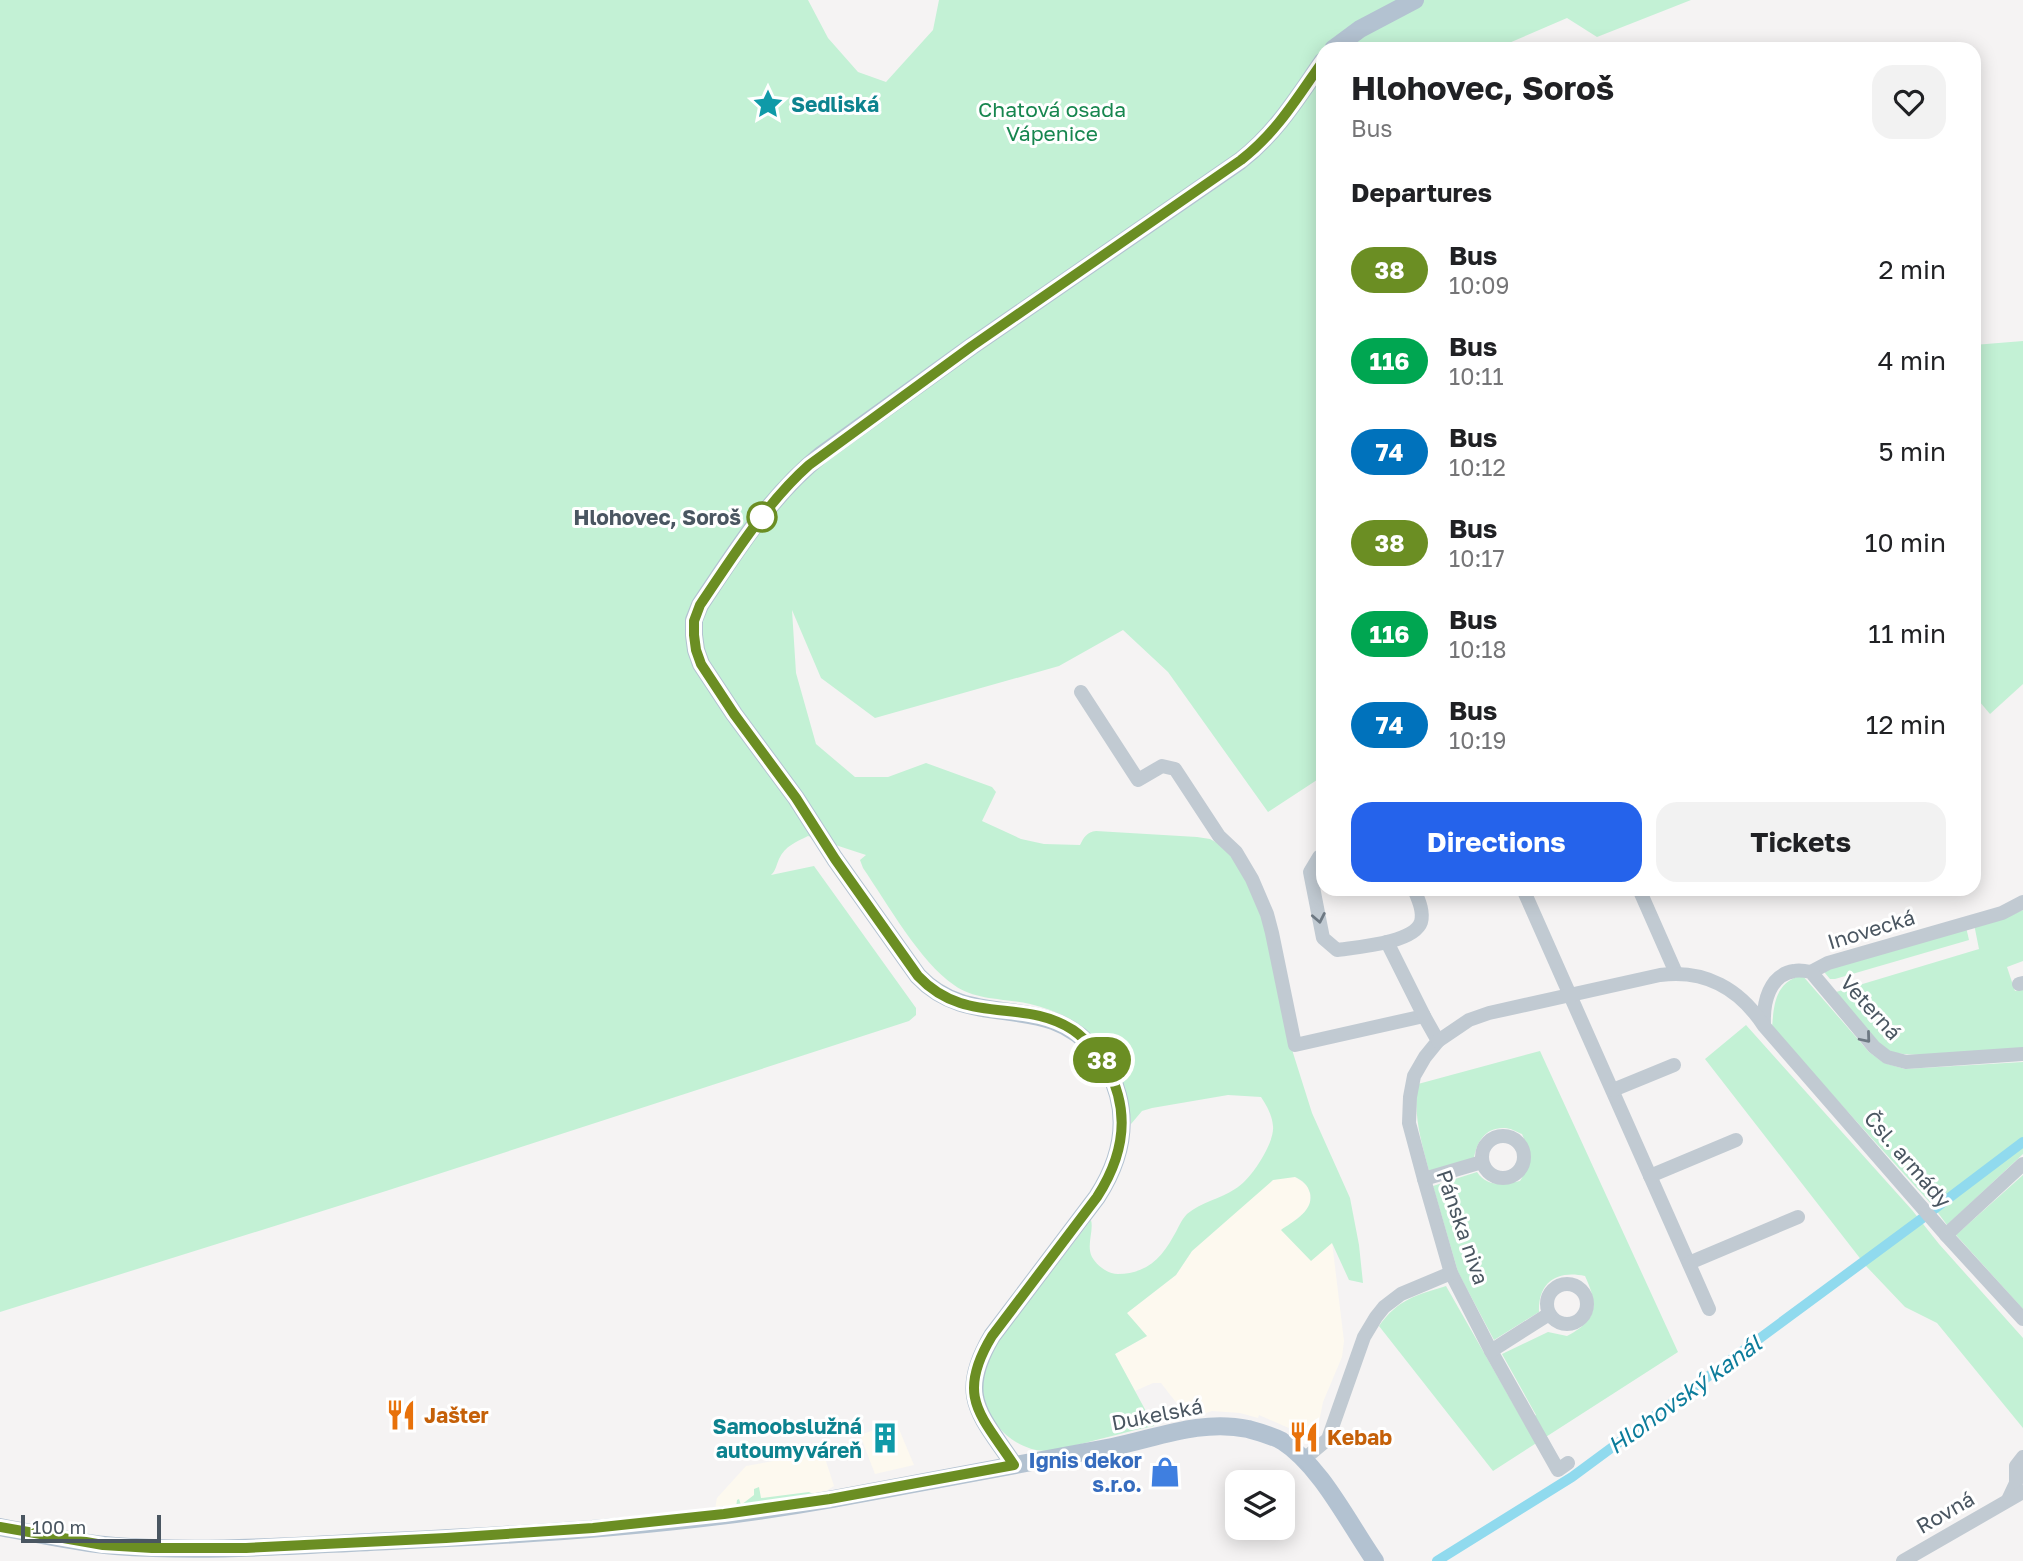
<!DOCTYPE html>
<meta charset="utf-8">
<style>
:root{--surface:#fff;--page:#f2f2f2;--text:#202124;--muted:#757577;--accent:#2563eb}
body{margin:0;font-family:"Golos Text",sans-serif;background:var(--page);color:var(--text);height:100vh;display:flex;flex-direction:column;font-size:26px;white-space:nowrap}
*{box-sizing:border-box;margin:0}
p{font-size:23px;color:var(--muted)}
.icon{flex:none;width:38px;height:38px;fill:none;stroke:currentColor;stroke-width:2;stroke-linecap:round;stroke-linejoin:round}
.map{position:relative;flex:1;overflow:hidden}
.sheet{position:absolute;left:1316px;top:42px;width:665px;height:854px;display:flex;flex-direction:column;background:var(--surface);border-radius:21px;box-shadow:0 4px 18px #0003}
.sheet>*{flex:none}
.badge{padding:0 14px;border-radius:23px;font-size:24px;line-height:46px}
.tools{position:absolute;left:1225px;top:1470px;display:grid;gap:14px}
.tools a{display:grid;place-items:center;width:70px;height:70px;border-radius:14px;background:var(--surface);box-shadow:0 4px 18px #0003;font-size:35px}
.scale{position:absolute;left:21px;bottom:18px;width:140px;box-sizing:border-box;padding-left:7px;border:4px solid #4a5661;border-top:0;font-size:19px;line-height:24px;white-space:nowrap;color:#4a5661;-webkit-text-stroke:5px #fff;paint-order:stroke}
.map>.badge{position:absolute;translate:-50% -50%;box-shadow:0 0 0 4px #fff}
h2{padding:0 35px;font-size:26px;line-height:63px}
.round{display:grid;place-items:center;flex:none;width:74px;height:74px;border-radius:21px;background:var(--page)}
.overview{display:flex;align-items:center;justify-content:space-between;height:119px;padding:0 35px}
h1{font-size:33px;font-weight:700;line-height:52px}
.cta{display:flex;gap:14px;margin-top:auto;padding:14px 35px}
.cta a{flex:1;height:80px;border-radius:21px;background:var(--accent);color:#fff;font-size:28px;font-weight:700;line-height:80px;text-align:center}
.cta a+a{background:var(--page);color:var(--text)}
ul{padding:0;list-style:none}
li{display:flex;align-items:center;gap:21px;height:91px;padding:0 35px}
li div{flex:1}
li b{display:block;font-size:26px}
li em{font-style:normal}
li .badge{min-width:77px;font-weight:700;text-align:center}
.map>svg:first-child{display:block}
.commercial{fill:#fdf9ef}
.green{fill:#c3f1d5}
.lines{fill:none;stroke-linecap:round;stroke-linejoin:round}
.canal{stroke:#90daee;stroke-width:10}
.minor{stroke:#c1cad2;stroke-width:14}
.major{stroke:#b3c2d1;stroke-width:18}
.oneway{stroke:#6e7983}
.line-casing{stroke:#fff;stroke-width:16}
.line{stroke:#6b8e23;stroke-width:10}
.stop-dot{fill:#fff;stroke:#6b8e23;stroke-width:3.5}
.labels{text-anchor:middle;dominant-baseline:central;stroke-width:6;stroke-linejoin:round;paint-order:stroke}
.culture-label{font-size:21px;font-weight:bold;fill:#0d838f;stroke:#fff;text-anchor:start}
.park-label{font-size:21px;fill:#17864f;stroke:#fff}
.stop-label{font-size:21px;font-weight:bold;fill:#4a5661;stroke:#fff;text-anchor:end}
.street-label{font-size:21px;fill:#4a5661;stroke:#fff}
.food-label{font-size:21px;font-weight:bold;fill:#c56008;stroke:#fff;text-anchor:start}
.shop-label{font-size:21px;font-weight:bold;fill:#366cbe;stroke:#fff;text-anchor:end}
.water-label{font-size:23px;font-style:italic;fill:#0c7c9b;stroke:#fff}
</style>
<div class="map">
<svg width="2023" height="1561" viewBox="0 0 2023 1561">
<rect width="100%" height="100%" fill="#f5f3f3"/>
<g class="commercial">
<polygon points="1285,1177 1295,1177 1307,1185 1310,1194 1310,1203 1305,1212 1282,1231 1332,1242 1344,1341 1342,1357 1323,1402 1317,1432 1305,1444 1291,1429 1259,1415 1258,1418 1240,1413 1212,1411 1189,1419 1161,1383 1153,1383 1135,1391 1115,1354 1147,1336 1127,1313 1176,1275 1192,1251 1254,1196 1273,1180"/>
<polygon points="896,1422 914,1465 875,1474 860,1435"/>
<polygon points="823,1452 834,1486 815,1498 715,1509 717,1498 746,1466"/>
</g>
<g class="green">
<path d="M0,0H808L828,38L858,72L886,82L933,30L939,0H1691L1597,37L1567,18L1509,43L1511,49H1323V776L1268,812L1168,672L1123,630L1059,666L875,718L821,678L792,610L796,673L816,744L855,777H888L926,763L992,787L996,792L982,821L1021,839L1044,844L1080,845C1084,837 1087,832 1096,831L1197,837L1210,839L1221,845L1236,859L1269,929L1288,1037L1312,1113L1350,1198L1359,1245L1363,1283L1349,1280L1332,1243L1311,1261L1281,1230C1294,1221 1314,1211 1310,1193C1308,1185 1302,1180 1295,1177L1273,1180L1192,1251L1176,1275L1127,1313L1147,1336L1115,1354L1154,1426C1129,1431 1105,1438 1081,1444C1071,1446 1060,1450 1049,1451C1018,1452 990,1427 984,1397C980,1381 986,1365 991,1350L1091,1220C1094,1231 1086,1245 1092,1257C1097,1266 1108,1274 1118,1274C1145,1274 1161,1259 1173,1237C1178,1229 1181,1220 1187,1214C1201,1202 1220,1199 1235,1189C1250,1181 1275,1143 1273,1126C1272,1115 1267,1106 1261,1097L1228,1095L1152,1108L1142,1111L1131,1124C1127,1062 1092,1018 1030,1004C1005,998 976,1001 954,985C920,962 887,903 863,868L860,860L866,855L808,836C796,842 785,846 779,859C776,866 776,870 771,875L814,866L916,1008V1015L909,1021L386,1191L0,1312Z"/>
<polygon points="2023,341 2023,684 1990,714 1974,695 1974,345"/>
<path d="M2023,910V961L2007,967L2015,991L2023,989V1048C1997,1050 1906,1061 1887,1050C1871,1041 1849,1008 1836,992L1979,949L1974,924L2007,917Z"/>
<polygon points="1966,927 1969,940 1835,979 1830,979 1825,973 1825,970"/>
<path d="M1802,975L1869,1052L1884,1063L1905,1069L2023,1062V1154L1947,1225L1933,1206L1772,1028C1774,1003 1775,983 1802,975Z"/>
<polygon points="1746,1025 1912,1210 1939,1244 2023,1338 2023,1428 1937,1323 1905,1307 1866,1266 1705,1059"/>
<path d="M1540,1051L1678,1352L1493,1471L1379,1326C1398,1299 1417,1295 1446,1286L1524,1423L1536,1415L1502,1354L1548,1332L1567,1336C1597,1320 1599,1306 1585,1276C1557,1270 1538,1282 1539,1312L1494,1340L1458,1272L1433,1186L1477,1172C1488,1188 1503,1184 1520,1181C1531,1163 1531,1154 1522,1134C1517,1132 1510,1128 1505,1128C1485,1127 1477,1142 1474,1158L1429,1171C1421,1140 1413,1116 1418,1084Z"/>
<polygon points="2023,1175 2023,1309 1956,1235"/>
<polygon points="759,1487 761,1498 809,1492 813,1494 815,1498 736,1508 737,1500 739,1499 741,1505 754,1495 754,1489"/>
</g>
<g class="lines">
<g class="canal">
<polyline points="1933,1210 2023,1142"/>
<polyline points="1437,1561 1572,1477 1924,1217"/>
</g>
<g class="minor">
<polyline points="1081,692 1138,780 1162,766 1175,769 1219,836 1236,852 1252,879 1267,914 1272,933 1295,1045 1424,1016"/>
<path d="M1323,855L1319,857L1310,872L1323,938L1337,950C1357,947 1414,943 1421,922C1424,911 1418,899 1414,889"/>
<polyline points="1523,889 1709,1309"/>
<polyline points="1639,889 1676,973"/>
<polyline points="1387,942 1424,1016 1438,1041 1425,1057 1414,1076 1410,1097 1409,1123 1424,1179 1451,1273 1491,1351 1558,1470 1568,1463"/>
<polyline points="1811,972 1828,963 2002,913 2023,902"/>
<polyline points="2019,984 2023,983"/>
<path d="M1764,1024C1763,1003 1769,975 1794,971C1799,970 1806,971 1811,972L1874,1047L1887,1057L1906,1062L2023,1054"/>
<path d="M1438,1041L1469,1020L1489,1013L1660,975C1705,969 1740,989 1764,1026L1946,1235L2023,1319"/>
<polyline points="1613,1090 1674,1065"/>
<circle cx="1503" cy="1157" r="21"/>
<polyline points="1650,1176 1736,1140"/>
<polyline points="1424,1179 1482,1162"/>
<polyline points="1946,1235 2023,1164"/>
<polyline points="1689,1263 1798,1217"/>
<circle cx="1567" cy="1304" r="20"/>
<polyline points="1491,1351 1549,1314"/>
<polyline points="1303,1460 1328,1439 1364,1337 1376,1317 1384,1307 1401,1294 1451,1273"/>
<polyline points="2008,1500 2016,1483 2016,1466 2023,1457"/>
<polyline points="1903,1561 2023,1492"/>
</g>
<g class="major">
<polyline points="1333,49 1360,29 1415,0"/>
<path d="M1014,1465C981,1415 956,1397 992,1336L1097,1197C1117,1166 1128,1132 1118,1095C1114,1079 1106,1065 1096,1052C1046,989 972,1033 918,976L835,859L796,798L734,714L701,664L696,650L694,635V620L700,605C735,552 771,495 821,455L972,346L1240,161C1277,132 1297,98 1323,61"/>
<path d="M0,1527C38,1534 77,1543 115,1546C207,1553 299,1545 391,1541C538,1534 688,1525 833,1499C926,1482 1019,1465 1112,1447C1157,1438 1201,1419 1248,1429C1259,1432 1271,1435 1282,1441C1321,1466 1349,1524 1375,1561"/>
</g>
</g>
<defs><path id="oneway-chevron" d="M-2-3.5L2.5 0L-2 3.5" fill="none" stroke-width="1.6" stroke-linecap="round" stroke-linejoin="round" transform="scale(1.75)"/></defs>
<g class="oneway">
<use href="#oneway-chevron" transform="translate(1319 918) rotate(79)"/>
<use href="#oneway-chevron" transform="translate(1866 1038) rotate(50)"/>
</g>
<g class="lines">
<g class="line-casing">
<path id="line" d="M0,1527L103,1545L152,1548H246L446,1538L593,1528L724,1514L830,1499L1014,1465C981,1415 955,1397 992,1336L1097,1197C1117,1166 1128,1132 1118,1095C1114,1079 1106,1065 1096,1052C1089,1044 1082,1036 1073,1030C1023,997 966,1027 918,976L835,859L796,798L734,714L701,664L696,650L694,635V621L700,605C732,558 766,503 809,465L972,346L1241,160C1277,132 1297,98 1323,61"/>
</g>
<use href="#line" class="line"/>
</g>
<defs>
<g id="sight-bare" transform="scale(2.415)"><path d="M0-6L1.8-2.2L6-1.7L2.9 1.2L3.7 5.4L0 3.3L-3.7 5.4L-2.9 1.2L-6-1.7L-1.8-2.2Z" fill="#0f9aa8" stroke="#fff" stroke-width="2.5" paint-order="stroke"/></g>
<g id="restaurant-bare" transform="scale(2.415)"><path d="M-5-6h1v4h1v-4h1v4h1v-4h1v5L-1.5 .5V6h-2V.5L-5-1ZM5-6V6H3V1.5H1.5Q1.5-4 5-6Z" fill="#e8710a" stroke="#fff" stroke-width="2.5" paint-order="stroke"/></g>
<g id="building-bare" transform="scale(2.415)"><path d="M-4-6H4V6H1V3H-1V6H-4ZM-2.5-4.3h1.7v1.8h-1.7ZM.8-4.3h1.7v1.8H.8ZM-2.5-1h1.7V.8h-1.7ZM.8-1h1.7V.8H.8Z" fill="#0f9aa8" stroke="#fff" stroke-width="2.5" paint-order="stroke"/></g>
<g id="shop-bare" transform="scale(2.415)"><path d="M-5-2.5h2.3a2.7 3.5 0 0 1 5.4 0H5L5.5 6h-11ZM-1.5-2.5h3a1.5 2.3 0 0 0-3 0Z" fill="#3f7fe0" stroke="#fff" stroke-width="2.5" paint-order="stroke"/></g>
</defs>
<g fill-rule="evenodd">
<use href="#sight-bare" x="768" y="104"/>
<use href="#restaurant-bare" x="401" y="1415"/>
<use href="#restaurant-bare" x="1304" y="1437"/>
<use href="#building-bare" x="885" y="1438"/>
<use href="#shop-bare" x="1165" y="1472"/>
</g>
<circle class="stop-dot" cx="762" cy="517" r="14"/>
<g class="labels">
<g class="culture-label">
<text x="791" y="104">Sedliská</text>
<text x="862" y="1426" text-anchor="end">Samoobslužná<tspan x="862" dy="24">autoumyváreň</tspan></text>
</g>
<g class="park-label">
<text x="1052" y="109">Chatová osada<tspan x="1052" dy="24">Vápenice</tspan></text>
</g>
<g class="stop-label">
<text x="741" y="517">Hlohovec, Soroš</text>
</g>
<g class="street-label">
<text transform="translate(1871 929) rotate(-17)">Inovecká</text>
<text transform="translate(1871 1007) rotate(48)">Veterná</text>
<text transform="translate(1908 1159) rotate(49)">Čsl. armády</text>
<text transform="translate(1463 1227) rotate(71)">Pánska niva</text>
<text transform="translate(1157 1414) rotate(-11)">Dukelská</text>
<text transform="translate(1945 1512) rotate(-30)">Rovná</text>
</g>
<g class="food-label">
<text x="424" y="1415">Jašter</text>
<text x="1327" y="1437">Kebab</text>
</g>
<g class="shop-label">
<text x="1142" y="1460">Ignis dekor<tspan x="1142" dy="24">s.r.o.</tspan></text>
</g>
<g class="water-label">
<text transform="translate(1684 1394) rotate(-36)">Hlohovský kanál</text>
</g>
</g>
</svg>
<div class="tools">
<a><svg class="icon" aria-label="layers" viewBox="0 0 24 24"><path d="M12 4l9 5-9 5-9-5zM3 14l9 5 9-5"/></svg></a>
</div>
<div class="scale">100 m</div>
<b class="badge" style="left:1102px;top:1060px;background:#6b8e23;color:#fff">38</b>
<section class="sheet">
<div class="overview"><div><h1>Hlohovec, Soroš</h1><p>Bus</p></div><a class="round"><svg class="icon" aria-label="heart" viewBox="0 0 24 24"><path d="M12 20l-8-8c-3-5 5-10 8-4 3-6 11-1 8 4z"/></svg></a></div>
<h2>Departures</h2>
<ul>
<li><span class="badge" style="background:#6b8e23;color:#fff">38</span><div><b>Bus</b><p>10:09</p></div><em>2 min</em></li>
<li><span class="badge" style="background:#00a651;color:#fff">116</span><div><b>Bus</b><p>10:11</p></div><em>4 min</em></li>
<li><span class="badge" style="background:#0072bc;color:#fff">74</span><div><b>Bus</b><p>10:12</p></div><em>5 min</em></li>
<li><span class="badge" style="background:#6b8e23;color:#fff">38</span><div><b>Bus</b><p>10:17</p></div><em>10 min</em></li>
<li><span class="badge" style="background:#00a651;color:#fff">116</span><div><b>Bus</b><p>10:18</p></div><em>11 min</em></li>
<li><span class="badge" style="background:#0072bc;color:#fff">74</span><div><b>Bus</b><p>10:19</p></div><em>12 min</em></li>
</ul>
<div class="cta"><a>Directions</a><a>Tickets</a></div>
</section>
</div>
